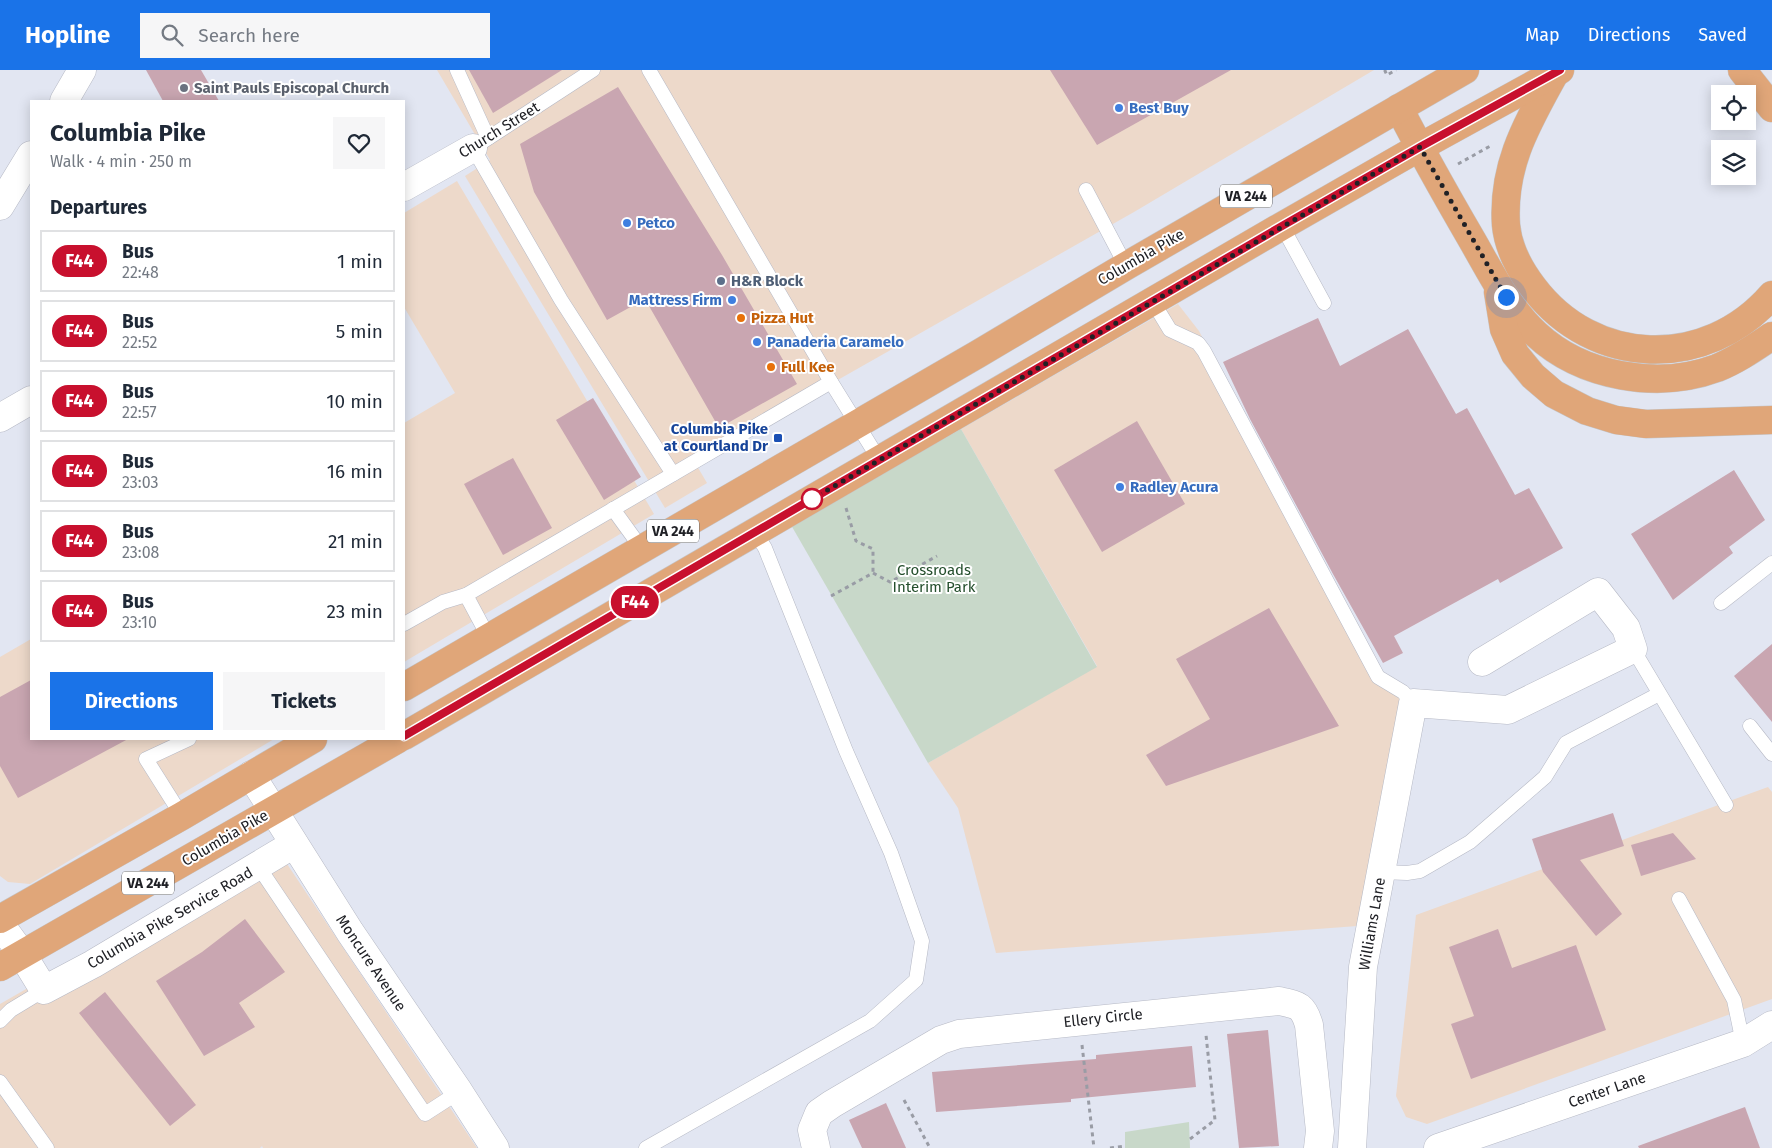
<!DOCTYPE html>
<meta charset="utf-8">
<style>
:root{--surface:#fff;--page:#f6f6f7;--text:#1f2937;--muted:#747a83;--line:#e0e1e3;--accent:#1a73e8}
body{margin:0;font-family:"Fira Sans",sans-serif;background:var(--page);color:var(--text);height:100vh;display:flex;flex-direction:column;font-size:19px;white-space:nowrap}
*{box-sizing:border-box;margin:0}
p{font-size:16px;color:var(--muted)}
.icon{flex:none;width:28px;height:28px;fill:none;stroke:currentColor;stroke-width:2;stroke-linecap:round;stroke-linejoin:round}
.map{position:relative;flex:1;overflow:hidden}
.sheet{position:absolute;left:30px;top:30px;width:375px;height:640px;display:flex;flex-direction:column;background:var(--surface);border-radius:0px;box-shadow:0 2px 12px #0003}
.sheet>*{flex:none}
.badge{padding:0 10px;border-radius:16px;font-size:18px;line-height:32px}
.controls{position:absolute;left:1711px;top:15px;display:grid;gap:10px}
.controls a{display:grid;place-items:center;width:45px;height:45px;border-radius:0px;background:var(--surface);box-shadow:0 2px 12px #0003;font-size:25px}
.you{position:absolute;width:25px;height:25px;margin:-12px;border:4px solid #fff;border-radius:50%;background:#1a73e8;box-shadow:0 0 0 8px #1a73e833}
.map>.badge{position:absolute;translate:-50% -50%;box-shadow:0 0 0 2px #fff}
h2{padding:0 20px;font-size:19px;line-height:45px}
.round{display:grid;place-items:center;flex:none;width:52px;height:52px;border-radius:0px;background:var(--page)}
.overview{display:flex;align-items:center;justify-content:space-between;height:85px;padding:0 20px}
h1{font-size:24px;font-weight:700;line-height:38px}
.button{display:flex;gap:10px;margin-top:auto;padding:10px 20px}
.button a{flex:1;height:58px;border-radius:0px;background:var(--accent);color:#fff;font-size:20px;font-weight:700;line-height:58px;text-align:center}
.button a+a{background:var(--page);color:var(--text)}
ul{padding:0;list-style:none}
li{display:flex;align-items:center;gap:15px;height:62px;margin:0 10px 8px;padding:0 10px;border:2px solid var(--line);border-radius:0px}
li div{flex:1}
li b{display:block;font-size:19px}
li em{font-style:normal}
li .badge{min-width:55px;font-weight:700;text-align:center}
header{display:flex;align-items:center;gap:30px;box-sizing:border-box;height:70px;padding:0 25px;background:var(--accent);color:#fff}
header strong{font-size:24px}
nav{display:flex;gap:28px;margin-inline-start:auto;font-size:18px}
.search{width:350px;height:45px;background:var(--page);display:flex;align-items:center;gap:12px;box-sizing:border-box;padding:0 18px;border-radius:0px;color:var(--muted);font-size:19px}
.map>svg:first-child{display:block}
.commercial{fill:#edd9ca}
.green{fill:#c8d8c9}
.building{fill:#c9a6b1}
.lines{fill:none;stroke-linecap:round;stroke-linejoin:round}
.service-casing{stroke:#b6b9c5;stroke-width:15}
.minor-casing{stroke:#b6b9c5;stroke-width:29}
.primary-casing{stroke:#c5c5c7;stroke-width:29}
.path{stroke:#999ca5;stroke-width:3;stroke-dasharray:4 4;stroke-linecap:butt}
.service{stroke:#fff;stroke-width:14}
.minor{stroke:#fff;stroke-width:28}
.primary{stroke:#e0a679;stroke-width:28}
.line-casing{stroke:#fff;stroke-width:11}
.line{stroke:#c8102e;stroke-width:8}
.walk{stroke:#202126;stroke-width:5;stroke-dasharray:0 9}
.worship-dot{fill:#6b7280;stroke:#fff;stroke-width:2}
.shop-dot{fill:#3f7fe0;stroke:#fff;stroke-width:2}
.service-dot{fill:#5c6f8a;stroke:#fff;stroke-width:2}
.food-dot{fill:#e8710a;stroke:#fff;stroke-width:2}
.transit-dot{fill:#1a4fb4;stroke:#fff;stroke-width:2}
.stop-dot{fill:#fff;stroke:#c8102e;stroke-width:2.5}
.labels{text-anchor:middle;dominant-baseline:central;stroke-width:4;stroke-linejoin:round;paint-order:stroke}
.shield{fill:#fff;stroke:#636467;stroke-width:1}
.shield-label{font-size:14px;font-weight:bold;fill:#202126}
.worship-label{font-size:15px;font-weight:bold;fill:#5b616d;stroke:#fff;text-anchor:start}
.shop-label{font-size:15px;font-weight:bold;fill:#366cbe;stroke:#fff;text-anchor:start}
.street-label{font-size:15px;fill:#202126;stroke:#fff}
.service-label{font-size:15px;font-weight:bold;fill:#4e5e75;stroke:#fff;text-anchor:start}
.food-label{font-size:15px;font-weight:bold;fill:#c56008;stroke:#fff;text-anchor:start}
.transit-label{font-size:15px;font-weight:bold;fill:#164399;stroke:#fff;text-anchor:end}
.park-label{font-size:15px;fill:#254f2d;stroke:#fff}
</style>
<header>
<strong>Hopline</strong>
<div class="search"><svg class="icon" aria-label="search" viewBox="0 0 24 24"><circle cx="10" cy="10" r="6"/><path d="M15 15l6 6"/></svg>Search here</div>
<nav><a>Map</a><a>Directions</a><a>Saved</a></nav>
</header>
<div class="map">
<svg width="1772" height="1078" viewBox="0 0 1772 1078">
<rect width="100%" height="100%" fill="#e2e6f2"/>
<g class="commercial">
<polygon points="437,0 1374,0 1134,142 813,324 697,396 707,413 665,438 465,106 490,90"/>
<polygon points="457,111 654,444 404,592 404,353 455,323 404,237 404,143"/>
<polygon points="1178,234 1199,261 1378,607 1403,622 1371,855 996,883 958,738 928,693 1097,596 961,359"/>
<polygon points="31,569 31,669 274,669 30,814 8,812 0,806 0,587"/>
<polygon points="1768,717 1772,722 1772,929 1427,1054 1406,1047 1396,1026 1416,845"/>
<polygon points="275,776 477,1078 263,1078 262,1076 260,1078 0,1078 0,934"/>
</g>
<g class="green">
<polygon points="961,359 1097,597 928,693 791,455"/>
<polygon points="1189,1052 1190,1078 1125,1078 1125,1062"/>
</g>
<g class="building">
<polygon points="146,0 201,0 219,31 163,31"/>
<polygon points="469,0 562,0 493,43"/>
<polygon points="1050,0 1231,0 1097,75"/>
<polygon points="618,17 722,185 797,314 719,358 645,229 607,250 534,122 520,74"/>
<polygon points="1318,248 1340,296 1408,259 1456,344 1467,338 1515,425 1529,418 1563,478 1500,513 1498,509 1394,566 1403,583 1383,593 1333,504 1250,349 1223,292"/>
<polygon points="593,328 641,407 604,430 556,350"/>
<polygon points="1137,351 1185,434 1102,482 1054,400"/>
<polygon points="513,388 552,458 503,485 464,414"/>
<polygon points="1734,400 1765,450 1729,477 1733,483 1673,530 1631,464"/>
<polygon points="1269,538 1339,656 1166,716 1146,685 1210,649 1176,589"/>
<polygon points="1772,574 1772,652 1734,606"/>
<polygon points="31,610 31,669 128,669 18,728 0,696 0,627"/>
<polygon points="1613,743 1624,776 1580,790 1622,844 1596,866 1543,802 1532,769"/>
<polygon points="1673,763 1696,789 1641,806 1631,775"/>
<polygon points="245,849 285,902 239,933 255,957 204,986 156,911 202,882"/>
<polygon points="1498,859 1512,898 1576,875 1606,960 1471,1009 1451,954 1474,946 1449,877"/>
<polygon points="105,922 196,1035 170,1056 79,943"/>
<polygon points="1268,960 1279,1076 1239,1078 1227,964"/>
<polygon points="1192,976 1196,1017 1071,1029 1071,1032 936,1042 932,1002 1096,989 1096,985"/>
<polygon points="886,1033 906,1078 862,1078 849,1050"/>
<polygon points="1745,1037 1760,1078 1639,1078 1638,1076"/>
</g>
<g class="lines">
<g class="service-casing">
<g id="service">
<polyline points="457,0 488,68"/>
<polyline points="593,0 473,78 561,230 673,404"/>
<polyline points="649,0 831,312 880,391"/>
<polyline points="1086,120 1126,196"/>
<polyline points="1282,156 1324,233"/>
<polyline points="1153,232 1170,260 1198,273 1204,281 1378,607 1403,622 1413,633"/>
<polyline points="613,439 642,479"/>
<polyline points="466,525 489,568"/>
<polyline points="1721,533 1772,493"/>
<polyline points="404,554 443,532 466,525 831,312"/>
<polyline points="1633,579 1726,735"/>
<polyline points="1750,656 1772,684"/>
<polyline points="182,746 146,689 189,669"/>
<polyline points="258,796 425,1044 459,1022"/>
<polyline points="1381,802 1407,803 1420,801 1470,772 1545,707 1566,673 1659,624"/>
<polyline points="1679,829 1734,930 1743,973"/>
<polyline points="0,951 11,940 44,920"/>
<polyline points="0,1012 47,1078"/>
<polyline points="646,1078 870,951 916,910 922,871 891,783 846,681 765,478 755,462"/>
</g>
</g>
<g class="minor-casing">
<g id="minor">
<polyline points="64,31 82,0"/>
<polyline points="404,117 473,78"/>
<polyline points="0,136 31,85"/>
<polyline points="0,348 31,330"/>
<polyline points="251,705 350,862 459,1022 495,1078"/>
<polyline points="0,854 22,884 44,920 93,894 294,774"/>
<path d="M816,1078L812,1060L819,1043L832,1034L941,970L959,964L1279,931C1298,935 1303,935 1309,955L1320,1061L1318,1078"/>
<polyline points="1352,1078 1363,897 1413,633 1508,640 1633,579 1626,558 1598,522 1482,592"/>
<polyline points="1438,1078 1743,973 1772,955"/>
</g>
</g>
<g class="primary-casing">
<g id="primary">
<polyline points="1742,0 1772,38"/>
<path d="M1555,3C1527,54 1502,95 1506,155C1508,177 1520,200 1533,217C1593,297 1706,301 1772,225"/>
<path d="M1399,38C1422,83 1447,127 1472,170C1491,203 1508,238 1536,264C1582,307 1658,320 1717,298C1737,290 1754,278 1772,266"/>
<polyline points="1498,222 1504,259 1515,284 1533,306 1554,324 1587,341 1616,350 1646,354 1772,350"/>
<polyline points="404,617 978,284 1126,196 1465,0"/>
<polyline points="404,666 1282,156 1420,77 1560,0"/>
<polyline points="0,849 182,746 313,669"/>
<polyline points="0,897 398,669"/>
</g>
</g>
<g class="path">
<polyline points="1386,0 1385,1 1387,5 1396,0"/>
<polyline points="1458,94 1492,75"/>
<polyline points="846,438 856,471 873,479 873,503"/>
<polyline points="873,503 890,512 937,486"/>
<polyline points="831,526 873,503"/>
<polyline points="1082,975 1094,1078"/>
<polyline points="904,1030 930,1078"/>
<polyline points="1190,1069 1215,1050 1206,965"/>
<polyline points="1110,1078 1125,1076"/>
</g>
<use href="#service" class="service"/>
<use href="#minor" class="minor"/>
<use href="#primary" class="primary"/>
</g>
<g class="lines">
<g class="line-casing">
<polyline id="line" points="404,666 1282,156 1420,77 1560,0"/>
</g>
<use href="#line" class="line"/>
<polyline class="walk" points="812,429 1420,77 1506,227"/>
</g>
<circle class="worship-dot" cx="184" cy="18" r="5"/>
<g class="shop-dot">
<circle cx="1119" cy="38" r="5"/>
<circle cx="627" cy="153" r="5"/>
<circle cx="732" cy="230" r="5"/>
<circle cx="757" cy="272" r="5"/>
<circle cx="1120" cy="417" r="5"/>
</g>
<circle class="service-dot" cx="721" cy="211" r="5"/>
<g class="food-dot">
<circle cx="741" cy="248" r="5"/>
<circle cx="771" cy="297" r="5"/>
</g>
<rect class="transit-dot" x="773" y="363" width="10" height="10" rx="2.5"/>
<circle class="stop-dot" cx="812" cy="429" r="10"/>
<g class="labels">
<g class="shield">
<rect x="1220" y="114.5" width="52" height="23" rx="4"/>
<rect x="647" y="449.5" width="52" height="23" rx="4"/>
<rect x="122" y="801.5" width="52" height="23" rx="4"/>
</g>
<g class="shield-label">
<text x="1246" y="126">VA 244</text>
<text x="673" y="461">VA 244</text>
<text x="148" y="813">VA 244</text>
</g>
<g class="worship-label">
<text x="194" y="18">Saint Pauls Episcopal Church</text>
</g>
<g class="shop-label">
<text x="1129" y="38">Best Buy</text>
<text x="637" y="153">Petco</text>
<text x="722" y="230" text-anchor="end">Mattress Firm</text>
<text x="767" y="272">Panaderia Caramelo</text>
<text x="1130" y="417">Radley Acura</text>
</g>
<g class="street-label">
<text transform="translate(499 60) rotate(-32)">Church Street</text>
<text transform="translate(1141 187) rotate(-30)">Columbia Pike</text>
<text transform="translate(225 768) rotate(-30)">Columbia Pike</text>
<text transform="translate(170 848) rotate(-30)">Columbia Pike Service Road</text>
<text transform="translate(1372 854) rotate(-80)">Williams Lane</text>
<text transform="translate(371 893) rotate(56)">Moncure Avenue</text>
<text transform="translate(1103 948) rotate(-6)">Ellery Circle</text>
<text transform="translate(1607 1020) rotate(-19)">Center Lane</text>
</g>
<g class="service-label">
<text x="731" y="211">H&amp;R Block</text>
</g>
<g class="food-label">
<text x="751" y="248">Pizza Hut</text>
<text x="781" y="297">Full Kee</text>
</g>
<g class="transit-label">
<text x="768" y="359">Columbia Pike<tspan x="768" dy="17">at Courtland Dr</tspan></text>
</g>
<g class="park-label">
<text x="934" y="500">Crossroads<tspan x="934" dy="17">Interim Park</tspan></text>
</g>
</g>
</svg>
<div class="controls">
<a><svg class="icon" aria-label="locate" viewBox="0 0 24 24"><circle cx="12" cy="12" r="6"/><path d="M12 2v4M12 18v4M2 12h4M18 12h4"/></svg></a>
<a><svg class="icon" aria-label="layers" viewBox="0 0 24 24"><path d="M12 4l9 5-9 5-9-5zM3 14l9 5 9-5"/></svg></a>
</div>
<div class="you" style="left:1506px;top:227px"></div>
<b class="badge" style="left:635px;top:532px;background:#c8102e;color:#fff">F44</b>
<section class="sheet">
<div class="overview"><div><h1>Columbia Pike</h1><p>Walk · 4 min · 250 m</p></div><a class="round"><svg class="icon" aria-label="heart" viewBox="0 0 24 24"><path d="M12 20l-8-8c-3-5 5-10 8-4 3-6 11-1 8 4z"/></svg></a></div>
<h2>Departures</h2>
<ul>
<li><span class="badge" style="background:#c8102e;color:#fff">F44</span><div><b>Bus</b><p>22:48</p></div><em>1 min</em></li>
<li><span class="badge" style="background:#c8102e;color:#fff">F44</span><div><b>Bus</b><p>22:52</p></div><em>5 min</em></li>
<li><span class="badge" style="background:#c8102e;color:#fff">F44</span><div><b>Bus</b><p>22:57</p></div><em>10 min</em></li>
<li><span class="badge" style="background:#c8102e;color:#fff">F44</span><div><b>Bus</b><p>23:03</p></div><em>16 min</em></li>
<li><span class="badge" style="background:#c8102e;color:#fff">F44</span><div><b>Bus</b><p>23:08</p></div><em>21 min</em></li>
<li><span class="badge" style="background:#c8102e;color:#fff">F44</span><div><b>Bus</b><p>23:10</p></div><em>23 min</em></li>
</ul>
<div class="button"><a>Directions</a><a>Tickets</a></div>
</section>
</div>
